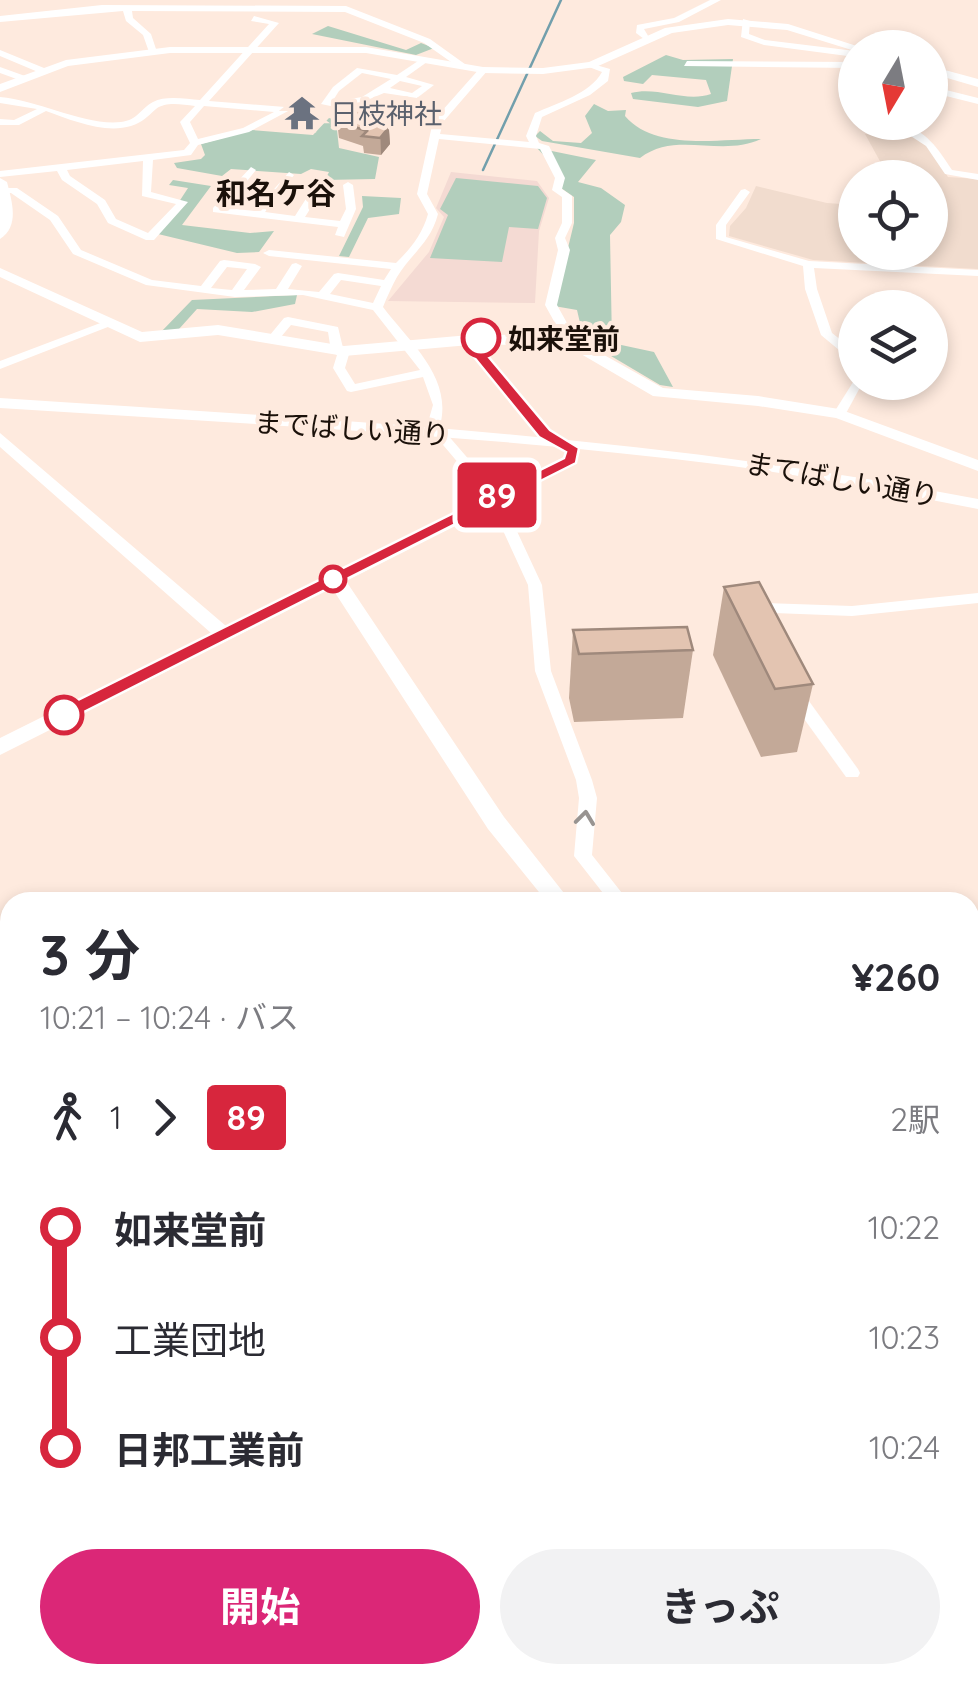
<!DOCTYPE html>
<html lang="ja">
<meta charset="utf-8">
<style>
:root{--surface:#fff;--page:#f2f2f3;--text:#2b2b33;--muted:#7c7c81;--accent:#db2777}
body{margin:0;font-family:Quicksand,"Noto Sans JP",sans-serif;background:var(--page);color:var(--text);height:100vh;display:flex;flex-direction:column;font-size:38px;white-space:nowrap}
*{box-sizing:border-box;margin:0}
p{font-size:32px;color:var(--muted)}
.icon{flex:none;width:55px;height:55px;fill:none;stroke:currentColor;stroke-width:2;stroke-linecap:round;stroke-linejoin:round}
.map{position:relative;flex:1;overflow:hidden}
.drawer{position:absolute;left:0px;top:892px;width:980px;height:792px;display:flex;flex-direction:column;background:var(--surface);border-radius:30px 30px 0 0;box-shadow:0 5px 15px #0003}
.drawer>*{flex:none}
.badge{padding:0 20px;border-radius:8px;font-size:35px;line-height:65px}
.needle{width:65px;rotate:190deg}
.buttons{position:absolute;left:838px;top:30px;display:grid;gap:20px}
.buttons a{display:grid;place-items:center;width:110px;height:110px;border-radius:50%;background:var(--surface);box-shadow:0 5px 15px #0003;font-size:50px}
.map>.badge{position:absolute;translate:-50% -50%;box-shadow:0 0 0 5px #fff}
.legs{display:flex;align-items:center;gap:15px;height:110px;padding:0 40px;font-size:32px}
.legs p{margin-inline-start:auto}
.headline{display:flex;align-items:center;justify-content:space-between;height:170px;padding:0 40px}
h1{font-size:55px;font-weight:700;line-height:75px}
.primary-button{display:flex;gap:20px;margin-top:auto;padding:20px 40px}
.primary-button a{flex:1;height:115px;border-radius:60px;background:var(--accent);color:#fff;font-size:40px;font-weight:700;line-height:115px;text-align:center}
.primary-button a+a{background:var(--page);color:var(--text)}
ul{padding:0 40px;list-style:none}
li{display:flex;align-items:center;gap:35px;height:110px;font-size:38px}
li i{display:grid;place-items:center;width:15px;height:100%;margin:0 12px;background:currentColor}
li i::after{content:'';width:25px;height:25px;margin:-12px;border:8px solid;border-radius:50%;background:var(--surface)}
li p{margin-inline-start:auto}
li:first-child i{background:linear-gradient(#0000 50%,currentColor 0)}
li:last-child i{background:linear-gradient(currentColor 50%,#0000 0)}
.map>svg:first-child{display:block}
.education{fill:#f4dad3}
.medical{fill:#f1dcce}
.green{fill:#b2cebc}
.lines{fill:none;stroke-linecap:round;stroke-linejoin:round}
.stream{stroke:#729fac;stroke-width:2.5}
.street{fill:#fff;fill-rule:evenodd}
.secondary{fill:#fff;fill-rule:evenodd}
.wall{fill:#c3a998}
.shaded-wall{fill:#9f897c}
.building{fill:#e3c4b1;stroke:#9f897c;stroke-width:2.5}
.oneway{stroke:#989491}
.line-1{fill:#d7263d;stroke:#fff;stroke-width:2.5}
.stop-1-dot{fill:#fff;stroke:#d7263d;stroke-width:5}
.labels{text-anchor:middle;dominant-baseline:central;stroke-width:8;stroke-linejoin:round;paint-order:stroke}
.far-worship-label{font-size:28px;fill:#5b616d;stroke:#feeade;text-anchor:start}
.far-stop-label{font-size:28px;font-weight:bold;fill:#1b110a;stroke:#feeade;text-anchor:start}
.far-street-label{font-size:28px;fill:#1b110a;stroke:#feeade}
.far-neighbourhood-label{font-size:30px;font-weight:bold;fill:#1b110a;stroke:#feeade}
</style>
<div class="map">
<svg width="978" height="1684" viewBox="0 0 978 1684">
<rect width="100%" height="100%" fill="#feeade"/>
<polygon class="education" points="451,172 537,181 549,198 539,231 535,303 388,301 429,252 444,217 436,208"/>
<polygon class="medical" points="906,131 928,145 948,177 978,179 978,269 813,260 729,236 730,226 746,208 756,186 827,203 855,205 855,252 930,252 930,178 887,174 865,134"/>
<g class="green">
<polygon points="328,26 406,50 421,43 434,48 416,55 312,34"/>
<path d="M666,55L683,60L733,59L727,101L698,107L633,99L631,93C658,86 685,103 711,94L706,80L652,75L643,84L624,81L623,77Z"/>
<path d="M594,104L608,111L626,110L625,116C655,151 717,139 761,139C720,158 676,130 640,158L542,141L535,136L540,131L553,141L581,143L592,133L585,116Z"/>
<polygon points="329,118 340,121 330,128 337,130 339,148 379,157 375,179 325,180 329,172 311,169 301,174 231,169 222,176 177,168 174,163 201,159 205,155 201,144 252,130 313,135"/>
<polygon points="537,148 596,160 578,182 601,188 625,205 621,222 610,235 612,343 654,352 673,387 660,385 584,340 577,310 554,306 574,223 574,197 558,186 564,177"/>
<polygon points="456,178 538,186 547,198 538,229 509,227 502,262 430,258 448,215 440,209"/>
<polygon points="173,180 211,186 182,225 250,233 274,231 259,252 237,253 158,234 188,188 169,185"/>
<polygon points="362,196 401,198 399,214 368,218 349,257 339,256 363,207"/>
<polygon points="297,295 295,304 252,312 197,309 179,329 160,333 192,300"/>
</g>
<g class="lines">
<polyline class="stream" points="483,170 561,0"/>
<g class="street">
<polygon points="710,0 721,0 679,22 644,29 650,39 644,39 636,33 637,25 674,18"/>
<polygon points="102,5 346,6 430,39 469,67 461,69 424,43 345,12 132,11 133,18 151,34 157,52 153,55 149,52 143,35 126,21 123,11 0,22 0,16"/>
<path d="M254,16L279,23L209,101L285,107L290,110L249,132L198,145L191,155L153,160L151,192L188,202L154,240H146L108,223L97,204L62,180L57,171L0,177V171L184,150L190,143L180,122L195,106C182,105 167,101 156,109C147,117 143,122 131,126C104,134 71,120 46,111L19,125H0V119L14,120L37,109L0,103V97C39,100 84,126 121,122C138,120 141,108 153,102C166,95 186,99 200,100L269,24L251,21ZM204,106L274,112L243,128L198,139L190,122ZM143,161L142,196L176,204L148,233L116,219L105,200L70,176L67,170Z"/>
<polygon points="743,19 750,21 749,34 765,40 855,51 855,57 764,45 741,37"/>
<polygon points="0,50 44,68 46,70 38,72 0,56"/>
<path d="M424,57L427,62L406,77L434,85L417,98L384,93L353,106L340,108L321,104L333,87L357,68L397,75ZM362,73L391,79L362,97L332,102L339,91ZM400,81L422,86L412,93L390,88Z"/>
<polygon points="687,61 855,62 855,68 684,66"/>
<path d="M589,63L610,69L608,81L590,95L542,117L536,136L539,143L549,146L565,178L562,189L572,196V223L565,238L570,250L557,305L567,323L564,337H531L524,343L518,339L522,330L526,329L554,330L555,323L545,305L558,250L555,238L562,223V197L552,190L555,178L540,149L439,139L427,194L438,214C431,242 411,254 397,277C392,286 387,297 383,307C410,343 453,377 440,426L496,491L565,458L566,452L540,437L463,343V337H471L550,431L580,451L576,463L502,499L542,585L551,671L592,780L597,798L592,855L629,902H610L574,856L579,798L576,780L535,671L528,585L488,498L427,426L433,405L423,377L351,392L347,391L333,368L337,355L331,351L328,332L291,325L275,344L265,341L284,318L288,317L338,327L343,348L350,351L345,368L355,384L420,370L373,310L303,295L235,297L146,285L73,254L50,220L11,193L0,194V188H17L58,216L81,250L152,280L201,286L220,261L224,260L255,264L261,267L244,290L276,289L292,264L296,263L302,266L288,289L319,292L334,274L338,273L384,280L391,269L269,256L263,253L269,250L396,263C411,248 422,235 428,214L417,194L433,121L480,68L488,70L443,122L440,134L529,142L526,136L535,113C557,103 590,94 602,72L589,67ZM227,267L247,269L232,290L211,288ZM341,280L381,286L373,303L330,294Z"/>
<polygon points="0,67 25,76 27,78 22,81 0,73"/>
<polygon points="930,86 978,98 978,104 930,92"/>
<path d="M900,125C925,128 939,150 952,170L978,174V180L945,174L926,146L900,129Z"/>
<polygon points="251,167 256,170 225,208 255,211 289,172 294,175 265,212 295,216 318,180 322,179 327,182 305,217 340,221 346,209 343,185 348,182 353,185 356,209 344,237 335,235 338,227 213,212 213,208"/>
<polygon points="745,189 750,192 726,225 726,237 809,261 978,270 978,276 814,268 817,289 832,333 855,351 855,361 851,360 821,335 805,289 803,266 716,239 716,225 741,190"/>
<polygon points="103,322 113,325 0,369 0,361"/>
<polygon points="855,379 855,382 863,382 844,417 834,417 833,414"/>
<polygon points="978,593 978,603 852,616 774,613 777,623 769,628 761,623 758,608 765,603 852,606"/>
<polygon points="795,689 801,690 858,769 860,773 858,777 846,777 789,698 787,694 789,690"/>
<polygon points="978,1152 978,1175 970,1179 970,1156"/>
<polygon points="932,1675 958,1675 960,1684 934,1684"/>
</g>
<g class="secondary">
<polygon points="728,19 788,24 863,48 855,48 855,51 787,30 728,25 672,33 596,67 543,74 483,73 366,53 170,53 68,66 0,92 0,84 66,60 170,47 366,47 483,67 543,68 589,62 665,28"/>
<polygon points="930,66 978,79 978,87 930,73"/>
<path d="M0,178L7,182C12,202 20,226 0,239Z"/>
<polygon points="0,268 142,332 218,325 344,346 481,334 572,337 663,388 758,396 839,409 978,460 978,471 836,418 758,406 653,396 569,347 481,344 344,356 218,335 140,342 0,277"/>
<path d="M0,398C331,420 651,435 978,499V509C896,493 815,477 732,466C489,435 244,424 0,408Z"/>
<polygon points="0,433 226,626 489,495 501,495 501,503 346,581 504,817 571,902 547,902 488,829 332,588 0,755 0,738 211,633 0,447"/>
<polygon points="0,942 10,948 10,996 0,990"/>
<polygon points="978,1238 978,1265 970,1268 970,1241"/>
<polygon points="133,1675 183,1675 179,1684 129,1684"/>
</g>
</g>
<g class="wall">
<polygon points="388,116 390,144 381,155 364,153 363,146 339,138 337,121"/>
<polygon points="724,587 813,684 797,752 761,757 713,655"/>
<polygon points="573,630 693,650 683,718 574,722 569,698"/>
<polygon points="844,1675 894,1675 884,1684 851,1684"/>
</g>
<polygon class="shaded-wall" points="388,116 390,144 381,155 380,125"/>
<g class="building">
<polygon points="355,107 388,116 380,125 389,127 380,138 362,136 367,131 337,121"/>
<polygon points="759,582 813,684 775,689 724,587"/>
<polygon points="687,627 693,650 579,654 573,630"/>
<polygon points="854,1675 894,1675 884,1684 861,1684"/>
</g>
<defs><path id="oneway-chevron" d="M-2-3.5L2.5 0L-2 3.5" fill="none" stroke-width="1.6" stroke-linecap="round" stroke-linejoin="round" transform="scale(2.5)"/></defs>
<use class="oneway" href="#oneway-chevron" transform="translate(585 818) rotate(-83)"/>
<polygon class="line-1" points="486,336 486,341 477,343 550,430 579,448 576,463 70,719 58,719 58,710 564,458 566,452 539,437 460,340"/>
<defs>
<g id="temple-bare" transform="scale(2.7)"><path d="M0-6L5-2H3V0L6.5 2.5H4V6H1.5V3h-3V6H-4V2.5H-6.5L-3 0V-2H-5Z" fill="#6b7280" stroke="#feeade" stroke-width="2.5" paint-order="stroke"/></g>
</defs>
<g fill-rule="evenodd">
<use href="#temple-bare" x="302" y="113"/>
</g>
<g class="stop-1-dot">
<circle cx="481" cy="338" r="18"/>
<circle cx="333" cy="579" r="12"/>
<circle cx="64" cy="715" r="18"/>
</g>
<g class="labels">
<g class="far-worship-label">
<text x="330" y="113">日枝神社</text>
</g>
<g class="far-stop-label">
<text x="508" y="338">如来堂前</text>
</g>
<g class="far-street-label">
<text transform="translate(352 428) rotate(4)">までばしい通り</text>
<text transform="translate(842 479) rotate(10)">まてばしい通り</text>
</g>
<g class="far-neighbourhood-label">
<text x="276" y="193">和名ケ谷</text>
</g>
</g>
</svg>
<div class="buttons">
<a><svg class="needle" viewBox="-14 -14 28 28"><path d="M0-13l5 13h-10z" fill="#e53935"/><path d="M0 13l5-13h-10z" fill="#7c7c81"/></svg></a>
<a><svg class="icon" aria-label="locate" viewBox="0 0 24 24"><circle cx="12" cy="12" r="6"/><path d="M12 2v4M12 18v4M2 12h4M18 12h4"/></svg></a>
<a><svg class="icon" aria-label="layers" viewBox="0 0 24 24"><path d="M12 4l9 5-9 5-9-5zM3 14l9 5 9-5"/></svg></a>
</div>
<b class="badge" style="left:497px;top:495px;background:#d7263d;color:#fff">89</b>
<section class="drawer">
<div class="headline"><div><h1>3 分</h1><p>10:21 – 10:24 · バス</p></div><b>¥260</b></div>
<div class="legs"><svg class="icon" aria-label="walk" viewBox="0 0 24 24"><circle cx="13" cy="4" r="2"/><path d="M13 8l-2 6 4 7M11 14l-3 7M7 12l3-4h3l4 4"/></svg>1<svg class="icon" aria-label="forward" viewBox="0 0 24 24"><path d="M9 5l7 7-7 7"/></svg><b class="badge" style="background:#d7263d;color:#fff">89</b><p>2駅</p></div>
<ul>
<li><i style="color:#d7263d"></i><b>如来堂前</b><p>10:22</p></li>
<li><i style="color:#d7263d"></i><span>工業団地</span><p>10:23</p></li>
<li><i style="color:#d7263d"></i><b>日邦工業前</b><p>10:24</p></li>
</ul>
<div class="primary-button"><a>開始</a><a>きっぷ</a></div>
</section>
</div>
